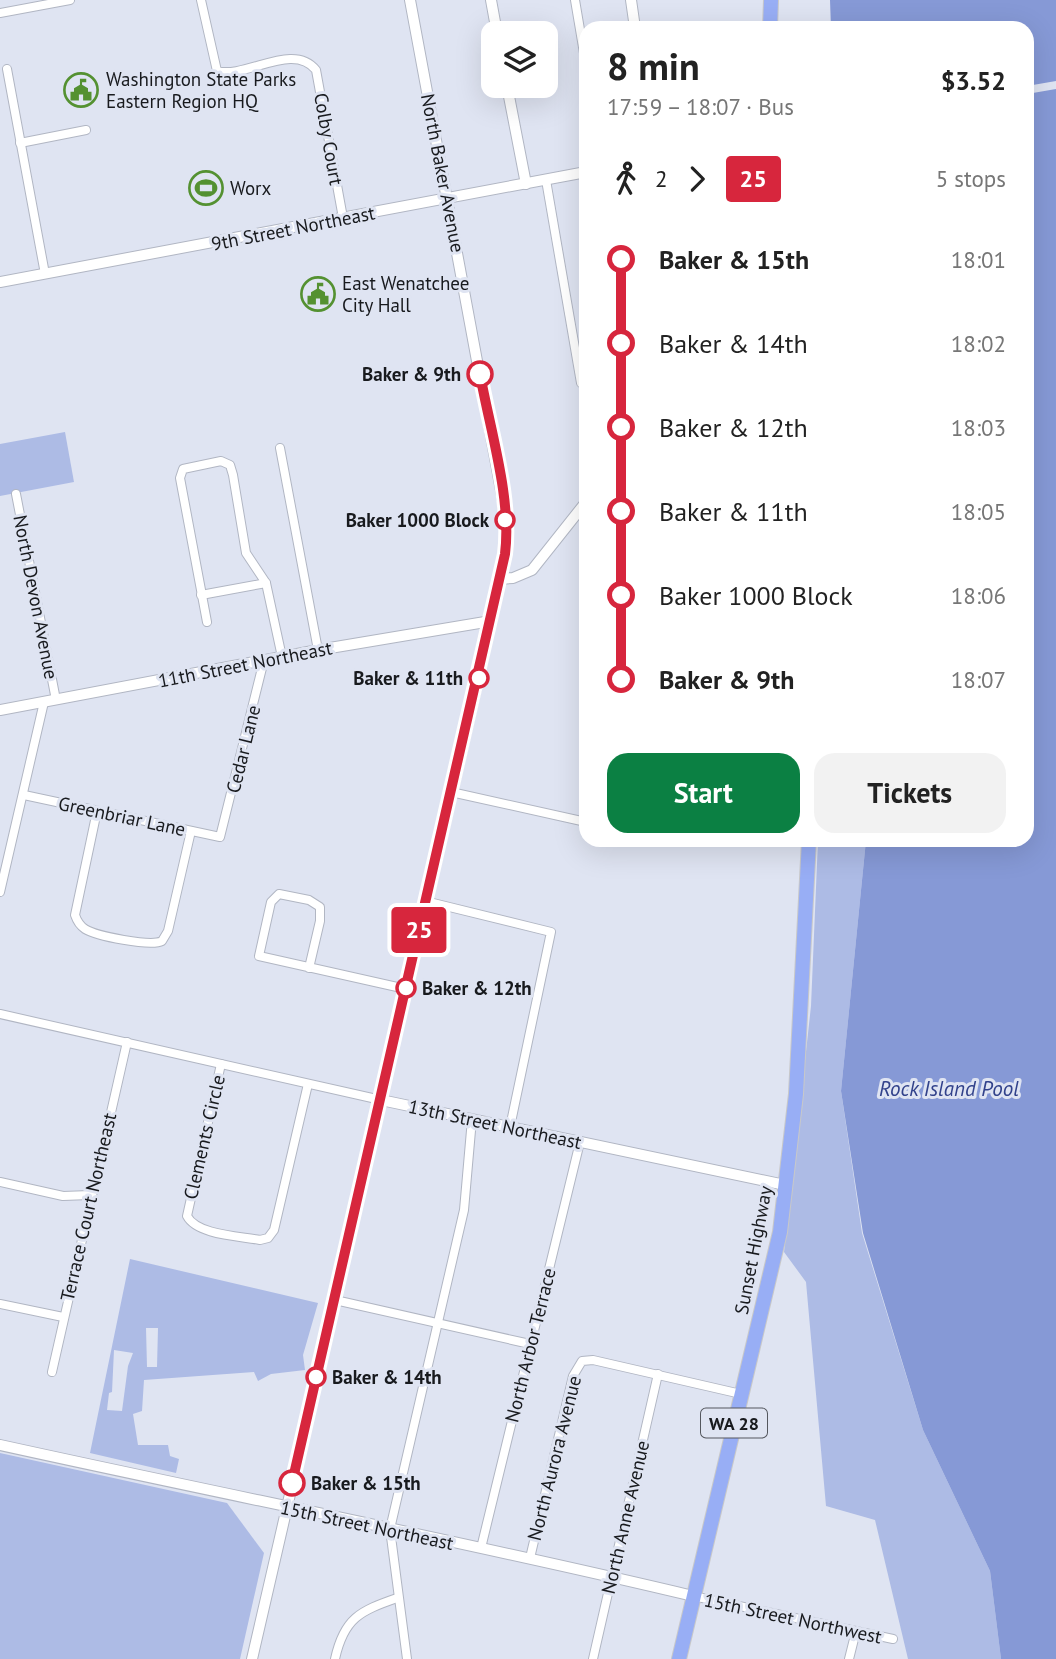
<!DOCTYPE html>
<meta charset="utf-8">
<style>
:root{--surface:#fff;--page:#f2f2f2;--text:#222;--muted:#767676;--accent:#0b8043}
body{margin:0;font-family:"PT Sans",sans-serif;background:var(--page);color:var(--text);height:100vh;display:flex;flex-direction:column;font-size:26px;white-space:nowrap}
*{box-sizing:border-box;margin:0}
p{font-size:23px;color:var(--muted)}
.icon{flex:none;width:38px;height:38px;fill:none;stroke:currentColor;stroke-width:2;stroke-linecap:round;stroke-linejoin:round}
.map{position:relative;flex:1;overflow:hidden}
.details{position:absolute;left:579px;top:21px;width:455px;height:826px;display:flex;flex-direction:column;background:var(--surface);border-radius:21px;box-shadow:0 7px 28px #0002}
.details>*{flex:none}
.badge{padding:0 14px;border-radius:5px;font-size:24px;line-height:46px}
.buttons{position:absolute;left:481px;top:21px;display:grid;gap:14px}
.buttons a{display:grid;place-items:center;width:77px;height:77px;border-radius:14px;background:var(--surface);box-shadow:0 7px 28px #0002;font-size:35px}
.map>.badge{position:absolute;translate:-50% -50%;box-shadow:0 0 0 4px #fff}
.legs{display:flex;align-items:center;gap:10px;height:77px;padding:0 28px;font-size:23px}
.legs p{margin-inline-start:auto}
.overview{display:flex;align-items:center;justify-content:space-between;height:119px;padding:0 28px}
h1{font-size:38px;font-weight:700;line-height:52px}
.cta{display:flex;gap:14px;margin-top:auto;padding:14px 28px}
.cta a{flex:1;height:80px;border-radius:21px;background:var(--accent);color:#fff;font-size:28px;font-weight:700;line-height:80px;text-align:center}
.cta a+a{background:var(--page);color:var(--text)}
ul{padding:0 28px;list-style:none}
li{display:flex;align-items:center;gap:24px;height:84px;font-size:26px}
li i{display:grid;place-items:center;width:10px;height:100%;margin:0 9px;background:currentColor}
li i::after{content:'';width:18px;height:18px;margin:-9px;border:5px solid;border-radius:50%;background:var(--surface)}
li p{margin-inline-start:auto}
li:first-child i{background:linear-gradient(#0000 50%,currentColor 0)}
li:last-child i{background:linear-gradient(currentColor 50%,#0000 0)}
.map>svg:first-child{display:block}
.green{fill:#adbbe5;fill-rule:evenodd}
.water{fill:#8699d6}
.pier{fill:#dfe4f2}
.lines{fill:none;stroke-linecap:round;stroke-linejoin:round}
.street-casing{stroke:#b1b6c3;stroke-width:10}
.secondary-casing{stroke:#b1b6c3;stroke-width:12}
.highway-casing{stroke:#c8c8c9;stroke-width:16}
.street{stroke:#fff;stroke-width:8}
.secondary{stroke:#fff;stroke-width:10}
.highway{stroke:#98aef5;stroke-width:14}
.line-1-casing{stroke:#fff;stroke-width:16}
.line-1{stroke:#d7263d;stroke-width:10}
.stop-1-dot{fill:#fff;stroke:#d7263d;stroke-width:3.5}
.labels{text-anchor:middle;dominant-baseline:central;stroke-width:6;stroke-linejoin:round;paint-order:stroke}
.shield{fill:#dfe4f2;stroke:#54575e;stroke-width:2}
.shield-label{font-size:18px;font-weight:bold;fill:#181a1e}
.poi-label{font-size:19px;fill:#181a1e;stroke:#dfe4f2;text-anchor:start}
.street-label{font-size:19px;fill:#181a1e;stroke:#dfe4f2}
.stop-label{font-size:19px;font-weight:bold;fill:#181a1e;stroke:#dfe4f2;text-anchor:end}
.water-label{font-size:21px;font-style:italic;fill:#32428b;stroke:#dfe4f2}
</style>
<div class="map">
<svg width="1056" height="1659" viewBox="0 0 1056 1659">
<rect width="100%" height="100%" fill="#dfe4f2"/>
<g class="green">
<polygon points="65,432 74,482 0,496 0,444"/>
<polygon points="818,840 866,840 841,1091 862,1233 923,1430 990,1571 1001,1659 908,1659 875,1520 826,1506 806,1282 784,1252 811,1006"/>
<path d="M130,1259L318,1303L303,1355L305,1370L271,1374L258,1381L254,1372L144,1380L142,1411L133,1414L138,1445H168L170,1456L179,1459L176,1473L90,1453ZM146,1328H158L157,1367H147ZM114,1350L133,1353L128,1366L122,1411L107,1410L109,1393L112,1392Z"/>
<polygon points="0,1453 227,1503 264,1553 240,1659 0,1659"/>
</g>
<polygon class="water" points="830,0 1056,0 1056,1659 1001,1659 990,1571 923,1430 863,1233 841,1091 866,840 1027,840 1027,28 831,28"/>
<polygon class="pier" points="1056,81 1056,89 1027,94 1027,86"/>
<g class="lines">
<g class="street-casing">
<g id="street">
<path d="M201,0L217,71C246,79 293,41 316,70L343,218"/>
<polyline points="575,0 586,65"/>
<polyline points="0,13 70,0"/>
<polyline points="7,69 45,274"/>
<polyline points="20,143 86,130"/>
<polyline points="546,180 581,383"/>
<polyline points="280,448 318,650"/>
<polyline points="16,494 56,700"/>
<polyline points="201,595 266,583"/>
<polyline points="207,622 180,478 183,469 221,461 230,465 233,475 246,553 266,583 282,657"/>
<polyline points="451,792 586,822"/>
<polyline points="24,795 220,837 264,660"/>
<path d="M97,811L75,915C77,921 79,925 85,929C96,936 151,947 162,941L168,931L191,831"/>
<polyline points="0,892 44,702"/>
<polyline points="425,901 551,932 510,1127"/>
<polyline points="309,968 320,921 320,907 309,900 279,894 271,902 259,956 406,989"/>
<polyline points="0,1014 381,1100"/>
<path d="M221,1064L187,1216C197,1235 239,1236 260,1240L268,1238L274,1230L308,1084"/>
<polyline points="0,1182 63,1196 90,1195"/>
<polyline points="335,1300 530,1344"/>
<polyline points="0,1304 63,1317"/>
<polyline points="52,1372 127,1042"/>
<polyline points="481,1548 580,1142"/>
<polyline points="530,1558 573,1376 582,1361 593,1360 741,1394"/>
<polyline points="693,1596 893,1639"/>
<path d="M335,1659C344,1618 360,1611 397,1598"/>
<polyline points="407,1659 390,1529 464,1210 472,1119"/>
<polyline points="593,1659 658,1374"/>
<polyline points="849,1659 856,1631"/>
</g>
</g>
<g class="secondary-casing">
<g id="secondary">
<polyline points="491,0 497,33"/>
<polyline points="631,0 635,28"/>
<polyline points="507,86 526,184"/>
<polyline points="0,282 586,172"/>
<polyline points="499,579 513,578 532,570 586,502"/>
<polyline points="0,710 318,650 491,621"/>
<polyline points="381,1100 785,1185"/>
<path d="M0,1445C231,1496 463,1541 693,1596"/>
<polyline points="252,1659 475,692 505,554 507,539 503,501 410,0"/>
</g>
</g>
<g class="highway-casing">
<g id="highway">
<polyline points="770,28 771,0"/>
<polyline points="679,1659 780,1232 796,1094 809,840"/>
</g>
</g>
<use href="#street" class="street"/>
<use href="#secondary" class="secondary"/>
<use href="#highway" class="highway"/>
</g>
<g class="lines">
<g class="line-1-casing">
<path id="line-1" d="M292,1483L505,554C512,499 490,430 480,374"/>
</g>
<use href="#line-1" class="line-1"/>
</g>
<defs>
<g id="civic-ring" transform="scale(1.75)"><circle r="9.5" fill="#dfe4f2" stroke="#549131" stroke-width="1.5"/><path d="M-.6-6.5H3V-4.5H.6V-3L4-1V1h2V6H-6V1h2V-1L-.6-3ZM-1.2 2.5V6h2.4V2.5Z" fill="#549131"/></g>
<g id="stadium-ring" transform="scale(1.75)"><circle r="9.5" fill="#dfe4f2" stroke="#549131" stroke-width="1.5"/><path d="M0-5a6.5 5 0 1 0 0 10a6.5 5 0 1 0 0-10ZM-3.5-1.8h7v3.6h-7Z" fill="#549131"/></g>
</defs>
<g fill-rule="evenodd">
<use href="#civic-ring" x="81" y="90"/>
<use href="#stadium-ring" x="206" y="188"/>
<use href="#civic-ring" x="318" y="294"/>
</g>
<g class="stop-1-dot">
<circle cx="480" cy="374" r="12"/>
<circle cx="505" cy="520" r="9"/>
<circle cx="479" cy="678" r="9"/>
<circle cx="406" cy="988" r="9"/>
<circle cx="316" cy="1377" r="9"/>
<circle cx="292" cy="1483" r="12"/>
</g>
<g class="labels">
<rect class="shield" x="701" y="1408.5" width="66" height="29" rx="5"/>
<g class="shield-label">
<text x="734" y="1423">WA 28</text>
</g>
<g class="poi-label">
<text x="106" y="79">Washington State Parks<tspan x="106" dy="22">Eastern Region HQ</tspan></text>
<text x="230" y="188">Worx</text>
<text x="342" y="283">East Wenatchee<tspan x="342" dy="22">City Hall</tspan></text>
</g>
<g class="street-label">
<text transform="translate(329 139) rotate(80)">Colby Court</text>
<text transform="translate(443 173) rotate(79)">North Baker Avenue</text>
<text transform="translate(293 228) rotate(-11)">9th Street Northeast</text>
<text transform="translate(36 597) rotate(79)">North Devon Avenue</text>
<text transform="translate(245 664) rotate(-11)">11th Street Northeast</text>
<text transform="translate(243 749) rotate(-76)">Cedar Lane</text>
<text transform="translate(122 816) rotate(12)">Greenbriar Lane</text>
<text transform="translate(495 1124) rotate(12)">13th Street Northeast</text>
<text transform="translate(204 1137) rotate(-77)">Clements Circle</text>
<text transform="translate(88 1207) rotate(-77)">Terrace Court Northeast</text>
<text transform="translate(753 1250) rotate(-79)">Sunset Highway</text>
<text transform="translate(530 1345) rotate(-76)">North Arbor Terrace</text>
<text transform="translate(554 1458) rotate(-76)">North Aurora Avenue</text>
<text transform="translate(625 1517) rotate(-77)">North Anne Avenue</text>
<text transform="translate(367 1525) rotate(12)">15th Street Northeast</text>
<text transform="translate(793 1618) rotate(12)">15th Street Northwest</text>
</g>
<g class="stop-label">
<text x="461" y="374">Baker &amp; 9th</text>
<text x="489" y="520">Baker 1000 Block</text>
<text x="463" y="678">Baker &amp; 11th</text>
<text x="422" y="988" text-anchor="start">Baker &amp; 12th</text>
<text x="332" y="1377" text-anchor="start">Baker &amp; 14th</text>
<text x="311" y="1483" text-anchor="start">Baker &amp; 15th</text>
</g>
<g class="water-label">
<text x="949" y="1088">Rock Island Pool</text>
</g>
</g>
</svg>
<div class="buttons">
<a><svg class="icon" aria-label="layers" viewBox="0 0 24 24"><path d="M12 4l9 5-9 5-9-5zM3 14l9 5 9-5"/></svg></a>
</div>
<b class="badge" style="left:419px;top:930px;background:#d7263d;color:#fff">25</b>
<section class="details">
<div class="overview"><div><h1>8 min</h1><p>17:59 – 18:07 · Bus</p></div><b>$3.52</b></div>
<div class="legs"><svg class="icon" aria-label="walk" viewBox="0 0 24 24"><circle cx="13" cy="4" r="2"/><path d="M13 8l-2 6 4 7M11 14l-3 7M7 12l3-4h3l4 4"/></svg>2<svg class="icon" aria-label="forward" viewBox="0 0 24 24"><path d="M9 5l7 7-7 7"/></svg><b class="badge" style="background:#d7263d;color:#fff">25</b><p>5 stops</p></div>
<ul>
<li><i style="color:#d7263d"></i><b>Baker &amp; 15th</b><p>18:01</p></li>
<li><i style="color:#d7263d"></i><span>Baker &amp; 14th</span><p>18:02</p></li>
<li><i style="color:#d7263d"></i><span>Baker &amp; 12th</span><p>18:03</p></li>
<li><i style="color:#d7263d"></i><span>Baker &amp; 11th</span><p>18:05</p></li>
<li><i style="color:#d7263d"></i><span>Baker 1000 Block</span><p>18:06</p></li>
<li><i style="color:#d7263d"></i><b>Baker &amp; 9th</b><p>18:07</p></li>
</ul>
<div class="cta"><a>Start</a><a>Tickets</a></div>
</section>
</div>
